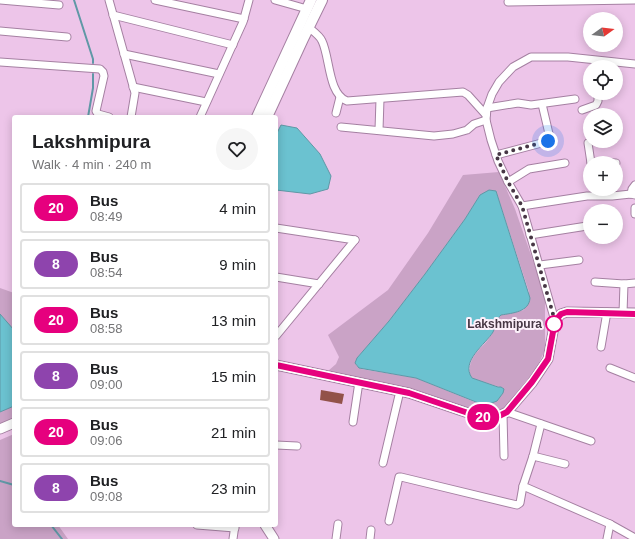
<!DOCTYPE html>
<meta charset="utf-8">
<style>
:root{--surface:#fff;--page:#f6f6f6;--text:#202124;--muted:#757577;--line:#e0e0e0}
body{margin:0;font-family:Arial,sans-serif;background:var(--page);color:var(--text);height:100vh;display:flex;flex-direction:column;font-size:15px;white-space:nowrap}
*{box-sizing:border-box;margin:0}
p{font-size:13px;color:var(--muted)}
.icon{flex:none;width:22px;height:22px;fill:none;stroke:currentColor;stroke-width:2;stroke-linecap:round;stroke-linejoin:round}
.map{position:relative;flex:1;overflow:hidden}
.drawer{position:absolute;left:12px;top:115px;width:266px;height:412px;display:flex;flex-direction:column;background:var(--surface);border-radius:4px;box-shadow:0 2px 10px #0003}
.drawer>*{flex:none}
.badge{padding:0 8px;border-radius:13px;font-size:14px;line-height:26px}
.needle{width:26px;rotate:75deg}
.buttons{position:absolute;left:583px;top:12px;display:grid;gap:8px}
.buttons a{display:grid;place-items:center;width:40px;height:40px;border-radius:50%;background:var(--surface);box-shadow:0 2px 10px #0003;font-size:20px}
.you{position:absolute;width:20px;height:20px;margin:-10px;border:3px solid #fff;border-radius:50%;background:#1a73e8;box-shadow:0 0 0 6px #1a73e833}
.map>.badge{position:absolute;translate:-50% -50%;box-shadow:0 0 0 2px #fff}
.round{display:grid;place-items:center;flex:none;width:42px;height:42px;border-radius:21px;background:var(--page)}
.summary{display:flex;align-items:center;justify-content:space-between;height:68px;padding:0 20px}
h1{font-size:19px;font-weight:800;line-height:30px}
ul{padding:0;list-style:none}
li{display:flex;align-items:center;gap:12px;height:50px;margin:0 8px 6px;padding:0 12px;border:2px solid var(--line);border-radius:4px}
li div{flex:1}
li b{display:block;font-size:15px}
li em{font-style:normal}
li .badge{min-width:44px;font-weight:700;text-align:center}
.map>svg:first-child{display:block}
.green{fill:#caa3c6;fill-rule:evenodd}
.water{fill:#6bc2d0;stroke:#6098a6}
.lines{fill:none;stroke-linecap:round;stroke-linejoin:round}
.stream{stroke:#6098a6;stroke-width:2}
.building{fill:#925249}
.minor-casing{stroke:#a580a2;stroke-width:9}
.tertiary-casing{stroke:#a580a2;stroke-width:11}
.secondary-casing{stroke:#a580a2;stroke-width:12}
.minor{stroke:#fff;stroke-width:7}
.tertiary{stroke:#fff;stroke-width:9}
.secondary{stroke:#fff;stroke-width:10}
.line-casing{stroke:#fff;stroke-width:9}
.line{stroke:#e6007e;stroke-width:6}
.walk{stroke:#473745;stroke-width:4;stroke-dasharray:0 7.2}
.stop-dot{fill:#fff;stroke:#e6007e;stroke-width:2}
.labels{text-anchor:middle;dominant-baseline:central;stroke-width:4;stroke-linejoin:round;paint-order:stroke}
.stop-label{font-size:12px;font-weight:bold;fill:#473745;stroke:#fdf0fb;text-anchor:end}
</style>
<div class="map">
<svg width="635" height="539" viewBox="0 0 635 539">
<rect width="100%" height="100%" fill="#edc5e9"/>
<g class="green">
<path d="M499,172L515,209L545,295V350L530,382L499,413L469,409L414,389L328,371L336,364L339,357L328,335L388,290L428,233L463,175ZM496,191L529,292L524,310L501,315C495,319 496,326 493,332C484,349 467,354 470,376L474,379L503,388V393C496,403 488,405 477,403L416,378L361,369L356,365L357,358L389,321L425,274L465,219L480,195Z"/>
<polygon points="0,288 14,293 14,418 0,425"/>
<polygon points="14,434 14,525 58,525 68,539 0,539 0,440"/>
</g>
<g class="water">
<polygon points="281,125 297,128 320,154 331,176 328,189 310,194 276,190 276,135"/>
<path d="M489,190L496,191L530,298C529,312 513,313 501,315C496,319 496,326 493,332C486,344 460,361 472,378L498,387H501L504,389L503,393L497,401L489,404H481L416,378L359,368L355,363L357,358L389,321L425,274L465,219L480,195Z"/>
<polygon points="0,314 14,330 14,406 0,412"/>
</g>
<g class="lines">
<g class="stream">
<polyline points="74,0 93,59 93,63"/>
<polyline points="88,117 93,88 93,74"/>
<polyline points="0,481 14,485"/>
<polyline points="51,525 62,539"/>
</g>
</g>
<polygon class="building" points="321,390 344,394 342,404 320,400"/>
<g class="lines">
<g class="minor-casing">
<g id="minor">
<polyline points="0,0 59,5"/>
<polyline points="109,0 135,93 131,117"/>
<polyline points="155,0 244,19"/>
<polyline points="275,0 307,9"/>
<polyline points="508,2 635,0"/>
<polyline points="113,15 233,45"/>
<path d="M308,27C313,31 320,36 322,41C330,57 328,94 347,101L463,92L468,95L486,115"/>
<polyline points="0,31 67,37"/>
<polyline points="124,54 219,74"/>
<polyline points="0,62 100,69 103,72 104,76 96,111 98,114 109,117"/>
<polyline points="133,87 206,102"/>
<polyline points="487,108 518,103 531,105 575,99"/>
<polyline points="582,110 596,105 598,101 598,93"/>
<polyline points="336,113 340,97"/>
<polyline points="200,117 243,22 249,0"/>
<polyline points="341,127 434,136 453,134 467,130 474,124 486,120"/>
<polyline points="379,130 380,99"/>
<polyline points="588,143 591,163"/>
<polyline points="496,155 549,141 550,138 542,104"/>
<polyline points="591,162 616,163"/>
<polyline points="508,182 529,169 565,163"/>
<polyline points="631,194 632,189 635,185"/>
<polyline points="522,206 587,196 612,196 631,194 635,195"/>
<polyline points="635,208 635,214"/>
<polyline points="276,228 355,240"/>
<polyline points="530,235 587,226"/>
<polyline points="540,265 579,260"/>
<polyline points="276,277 319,284"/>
<polyline points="595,282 624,284"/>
<polyline points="623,313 624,284 635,283"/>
<polyline points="555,321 522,206 508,182 498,161 491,140 486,120 487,108 492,94 499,82 513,67 531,57 568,57 635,64"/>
<polyline points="276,336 355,240"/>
<polyline points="601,347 607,312"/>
<polyline points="610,368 635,378"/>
<polyline points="507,412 591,441"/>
<polyline points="503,414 504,456"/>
<polyline points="353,422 359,382"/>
<polyline points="541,424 533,456 523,486 610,524 635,538"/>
<polyline points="276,445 297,446"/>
<polyline points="533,456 565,464"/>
<polyline points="383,463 400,391"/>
<polyline points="389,521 399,477 401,477 517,505 520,503 523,486"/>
<polyline points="197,525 235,528"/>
<polyline points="233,539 235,525"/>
<polyline points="336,539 338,524"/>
<polyline points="370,539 371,530"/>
<polyline points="607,539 610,524"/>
</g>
</g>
<g class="tertiary-casing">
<g id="tertiary">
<polyline points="276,365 409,393 474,415 488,418 499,416 507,412 532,383 548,359 555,321 561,314 567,312 635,313"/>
<polyline points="0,429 14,423"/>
<polyline points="265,525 274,539"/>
</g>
</g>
<g class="secondary-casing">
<g id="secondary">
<polyline points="257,117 311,0"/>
<polyline points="267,117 303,39 322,0"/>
</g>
</g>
<use href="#minor" class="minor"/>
<use href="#tertiary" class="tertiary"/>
<use href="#secondary" class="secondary"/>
</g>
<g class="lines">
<g class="line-casing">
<polyline id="line" points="276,365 409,393 474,415 488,418 499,416 507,412 532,382 548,359 555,321 561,314 567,312 635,314"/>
</g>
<use href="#line" class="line"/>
<polyline class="walk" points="548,141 496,155 508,182 522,206 555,321 554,324"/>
</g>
<circle class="stop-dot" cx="554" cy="324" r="8"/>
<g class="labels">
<g class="stop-label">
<text x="542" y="324">Lakshmipura</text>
</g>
</g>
</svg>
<div class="buttons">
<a><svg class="needle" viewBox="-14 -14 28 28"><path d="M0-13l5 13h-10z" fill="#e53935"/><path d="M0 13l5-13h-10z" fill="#757577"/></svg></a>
<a><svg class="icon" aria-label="locate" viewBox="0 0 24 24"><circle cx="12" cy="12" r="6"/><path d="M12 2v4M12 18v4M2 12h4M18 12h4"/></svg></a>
<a><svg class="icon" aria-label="layers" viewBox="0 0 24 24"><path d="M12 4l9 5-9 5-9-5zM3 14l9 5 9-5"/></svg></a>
<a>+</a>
<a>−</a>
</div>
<div class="you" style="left:548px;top:141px"></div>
<b class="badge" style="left:483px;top:417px;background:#e6007e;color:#fff">20</b>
<section class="drawer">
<div class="summary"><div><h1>Lakshmipura</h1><p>Walk · 4 min · 240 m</p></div><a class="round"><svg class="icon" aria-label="heart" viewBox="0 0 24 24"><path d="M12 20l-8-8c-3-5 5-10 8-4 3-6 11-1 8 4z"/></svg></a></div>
<ul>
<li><span class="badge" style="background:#e6007e;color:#fff">20</span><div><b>Bus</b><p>08:49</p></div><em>4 min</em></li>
<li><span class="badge" style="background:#8e44ad;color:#fff">8</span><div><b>Bus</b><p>08:54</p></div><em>9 min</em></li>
<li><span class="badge" style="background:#e6007e;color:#fff">20</span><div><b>Bus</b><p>08:58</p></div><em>13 min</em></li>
<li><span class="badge" style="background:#8e44ad;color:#fff">8</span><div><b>Bus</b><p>09:00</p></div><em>15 min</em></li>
<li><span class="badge" style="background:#e6007e;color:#fff">20</span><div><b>Bus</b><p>09:06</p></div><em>21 min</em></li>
<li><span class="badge" style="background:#8e44ad;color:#fff">8</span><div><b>Bus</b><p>09:08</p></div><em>23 min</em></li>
</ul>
</section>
</div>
